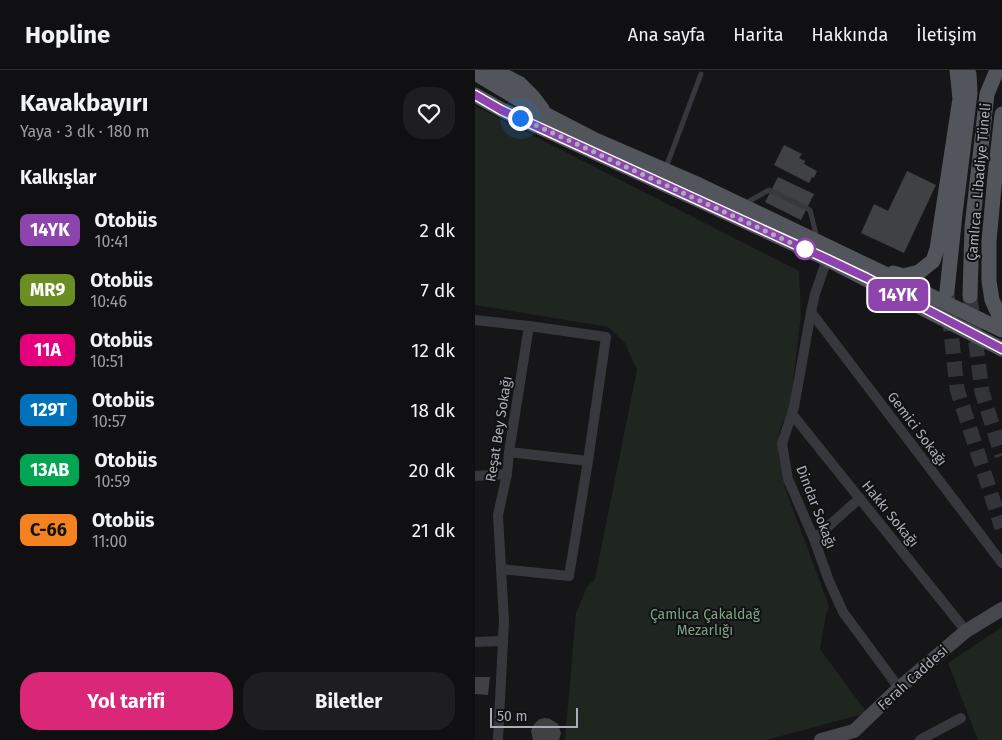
<!DOCTYPE html>
<html lang="tr">
<meta charset="utf-8">
<style>
:root{--surface:#101012;--page:#1e1e20;--text:#f1f3f6;--muted:#9c9d9f;--line:#303032;--accent:#db2777}
body{margin:0;font-family:"Fira Sans",sans-serif;background:var(--page);color:var(--text);height:100vh;display:flex;flex-direction:column;font-size:19px;white-space:nowrap}
*{box-sizing:border-box;margin:0}
p{font-size:16px;color:var(--muted)}
.icon{flex:none;width:28px;height:28px;fill:none;stroke:currentColor;stroke-width:2;stroke-linecap:round;stroke-linejoin:round}
.map{position:relative;flex:1;overflow:hidden}
.details{display:flex;flex-direction:column;background:var(--surface);width:475px}
.details>*{flex:none}
.badge{padding:0 10px;border-radius:8px;font-size:18px;line-height:32px}
.scale{position:absolute;left:15px;bottom:12px;width:88px;box-sizing:border-box;padding-left:5px;border:2px solid #a8adb8;border-top:0;font-size:14px;line-height:18px;white-space:nowrap;color:#a8adb8;-webkit-text-stroke:4px #111113;paint-order:stroke}
.you{position:absolute;width:25px;height:25px;margin:-12px;border:4px solid #fff;border-radius:50%;background:#1a73e8;box-shadow:0 0 0 8px #1a73e833}
.map>.badge{position:absolute;translate:-50% -50%;box-shadow:0 0 0 2px #fff}
h2{padding:0 20px;font-size:19px;line-height:45px}
.round{display:grid;place-items:center;flex:none;width:52px;height:52px;border-radius:20px;background:var(--page)}
.head{display:flex;align-items:center;justify-content:space-between;height:85px;padding:0 20px}
h1{font-size:24px;font-weight:700;line-height:38px}
.primary-button{display:flex;gap:10px;margin-top:auto;padding:10px 20px}
.primary-button a{flex:1;height:58px;border-radius:20px;background:var(--accent);color:#fff;font-size:20px;font-weight:700;line-height:58px;text-align:center}
.primary-button a+a{background:var(--page);color:var(--text)}
ul{padding:0;list-style:none}
li{display:flex;align-items:center;gap:15px;height:60px;padding:0 20px}
li div{flex:1}
li b{display:block;font-size:19px}
li em{font-style:normal}
li .badge{min-width:55px;font-weight:700;text-align:center}
header{display:flex;align-items:center;gap:30px;box-sizing:border-box;height:70px;padding:0 25px;background:var(--surface);border-bottom:1px solid var(--line)}
header strong{font-size:24px}
nav{display:flex;gap:28px;margin-inline-start:auto;font-size:18px}
main{display:flex;flex:1;min-height:0}
.map>svg:first-child{display:block}
.green{fill:#1e261f}
.building{fill:#404145}
.lines{fill:none;stroke-linecap:round;stroke-linejoin:round}
.primary-tunnel{stroke:#333438;stroke-width:15;stroke-dasharray:15 8;stroke-linecap:butt}
.lane{stroke:#37383d;stroke-width:5}
.street{stroke:#37383d;stroke-width:10}
.secondary{stroke:#45474d;stroke-width:14}
.primary{stroke:#53555c;stroke-width:15}
.line-casing{stroke:#fff;stroke-width:11}
.line{stroke:#8e44ad;stroke-width:8}
.walk{stroke:#a8adb8;stroke-width:5;stroke-dasharray:0 9}
.stop-dot{fill:#fff;stroke:#8e44ad;stroke-width:2.5}
.labels{text-anchor:middle;dominant-baseline:central;stroke-width:4;stroke-linejoin:round;paint-order:stroke}
.street-label{font-size:14px;fill:#a8adb8;stroke:#111113}
.park-label{font-size:14px;fill:#7fa381;stroke:#111113}
</style>
<header>
<strong>Hopline</strong>
<nav><a>Ana sayfa</a><a>Harita</a><a>Hakkında</a><a>İletişim</a></nav>
</header>
<main>
<section class="details">
<div class="head"><div><h1>Kavakbayırı</h1><p>Yaya · 3 dk · 180 m</p></div><a class="round"><svg class="icon" aria-label="heart" viewBox="0 0 24 24"><path d="M12 20l-8-8c-3-5 5-10 8-4 3-6 11-1 8 4z"/></svg></a></div>
<h2>Kalkışlar</h2>
<ul>
<li><span class="badge" style="background:#8e44ad;color:#fff">14YK</span><div><b>Otobüs</b><p>10:41</p></div><em>2 dk</em></li>
<li><span class="badge" style="background:#6b8e23;color:#fff">MR9</span><div><b>Otobüs</b><p>10:46</p></div><em>7 dk</em></li>
<li><span class="badge" style="background:#e6007e;color:#fff">11A</span><div><b>Otobüs</b><p>10:51</p></div><em>12 dk</em></li>
<li><span class="badge" style="background:#0072bc;color:#fff">129T</span><div><b>Otobüs</b><p>10:57</p></div><em>18 dk</em></li>
<li><span class="badge" style="background:#00a651;color:#fff">13AB</span><div><b>Otobüs</b><p>10:59</p></div><em>20 dk</em></li>
<li><span class="badge" style="background:#f58220;color:#111">C-66</span><div><b>Otobüs</b><p>11:00</p></div><em>21 dk</em></li>
</ul>
<div class="primary-button"><a>Yol tarifi</a><a>Biletler</a></div>
</section>
<div class="map">
<svg width="527" height="670" viewBox="0 0 527 670">
<rect width="100%" height="100%" fill="#161618"/>
<g class="green">
<polygon points="0,36 324,201 326,245 315,336 304,361 303,383 310,418 354,536 351,545 345,579 392,643 291,670 90,670 101,543 112,517 120,509 162,300 150,273 133,257 0,235"/>
<polygon points="527,557 527,670 503,670 473,593"/>
</g>
<g class="building">
<polygon points="309,75 327,84 324,88 330,91 329,94 342,101 339,108 337,107 334,113 299,95"/>
<polygon points="432,101 461,115 429,183 386,163 399,134 413,141"/>
<polygon points="303,107 339,124 326,150 290,132"/>
<polygon points="0,607 15,607 13,625 0,624"/>
<polygon points="70,648 75,649 83,654 86,663 84,670 58,670 56,661 58,656 61,652 65,649"/>
</g>
<g class="lines">
<g class="primary-tunnel">
<polyline points="472,223 482,319 527,458"/>
<polyline points="495,226 507,322 527,386"/>
</g>
<g class="lane">
<polyline points="190,100 226,4"/>
<polyline points="269,134 294,120 335,140 342,168"/>
</g>
<g class="street">
<polyline points="352,189 340,224 336,242 319,337 307,374 313,409 339,469 354,511 368,542 424,618"/>
<polyline points="336,242 527,493"/>
<polyline points="0,250 54,256 34,382 32,404 23,445 29,551 23,670"/>
<polyline points="317,344 491,561"/>
<polyline points="34,382 113,391 131,267 54,256"/>
<polyline points="0,406 32,404"/>
<polyline points="339,469 385,428"/>
<polyline points="26,499 94,506 113,391"/>
<polyline points="0,572 28,571"/>
<polyline points="445,670 486,648"/>
</g>
<polyline class="secondary" points="346,670 379,661 424,618 491,561 527,539"/>
<g class="primary">
<polyline points="18,0 45,14 58,27 67,39"/>
<polyline points="0,3 60,39 120,70 224,115 527,260"/>
<polyline points="0,25 27,40 352,189 527,279"/>
<polyline points="527,44 520,106 514,171 514,211 517,230 523,243 527,246"/>
<polyline points="418,203 428,206 444,202 458,191 462,179 485,29 482,0"/>
<polyline points="472,221 480,144 495,23 494,4 492,0"/>
<polyline points="495,226 497,157 512,24 522,0"/>
</g>
</g>
<g class="lines">
<g class="line-casing">
<polyline id="line" points="0,25 26,40 352,189 392,208 527,279"/>
</g>
<use href="#line" class="line"/>
<polyline class="walk" points="45,48 334,181 330,179"/>
</g>
<circle class="stop-dot" cx="330" cy="179" r="10"/>
<g class="labels">
<g class="street-label">
<text transform="translate(504 112) rotate(-85)">Çamlıca - Libadiye Tüneli</text>
<text transform="translate(24 359) rotate(-81)">Reşat Bey Sokağı</text>
<text transform="translate(442 359) rotate(53)">Gemici Sokağı</text>
<text transform="translate(341 437) rotate(69)">Dindar Sokağı</text>
<text transform="translate(415 444) rotate(51)">Hakkı Sokağı</text>
<text transform="translate(438 608) rotate(-42)">Ferah Caddesi</text>
</g>
<g class="park-label">
<text x="230" y="544">Çamlıca Çakaldağ<tspan x="230" dy="16">Mezarlığı</tspan></text>
</g>
</g>
</svg>
<div class="scale">50 m</div>
<div class="you" style="left:45px;top:48px"></div>
<b class="badge" style="left:423px;top:225px;background:#8e44ad;color:#fff">14YK</b>
</div>
</main>
